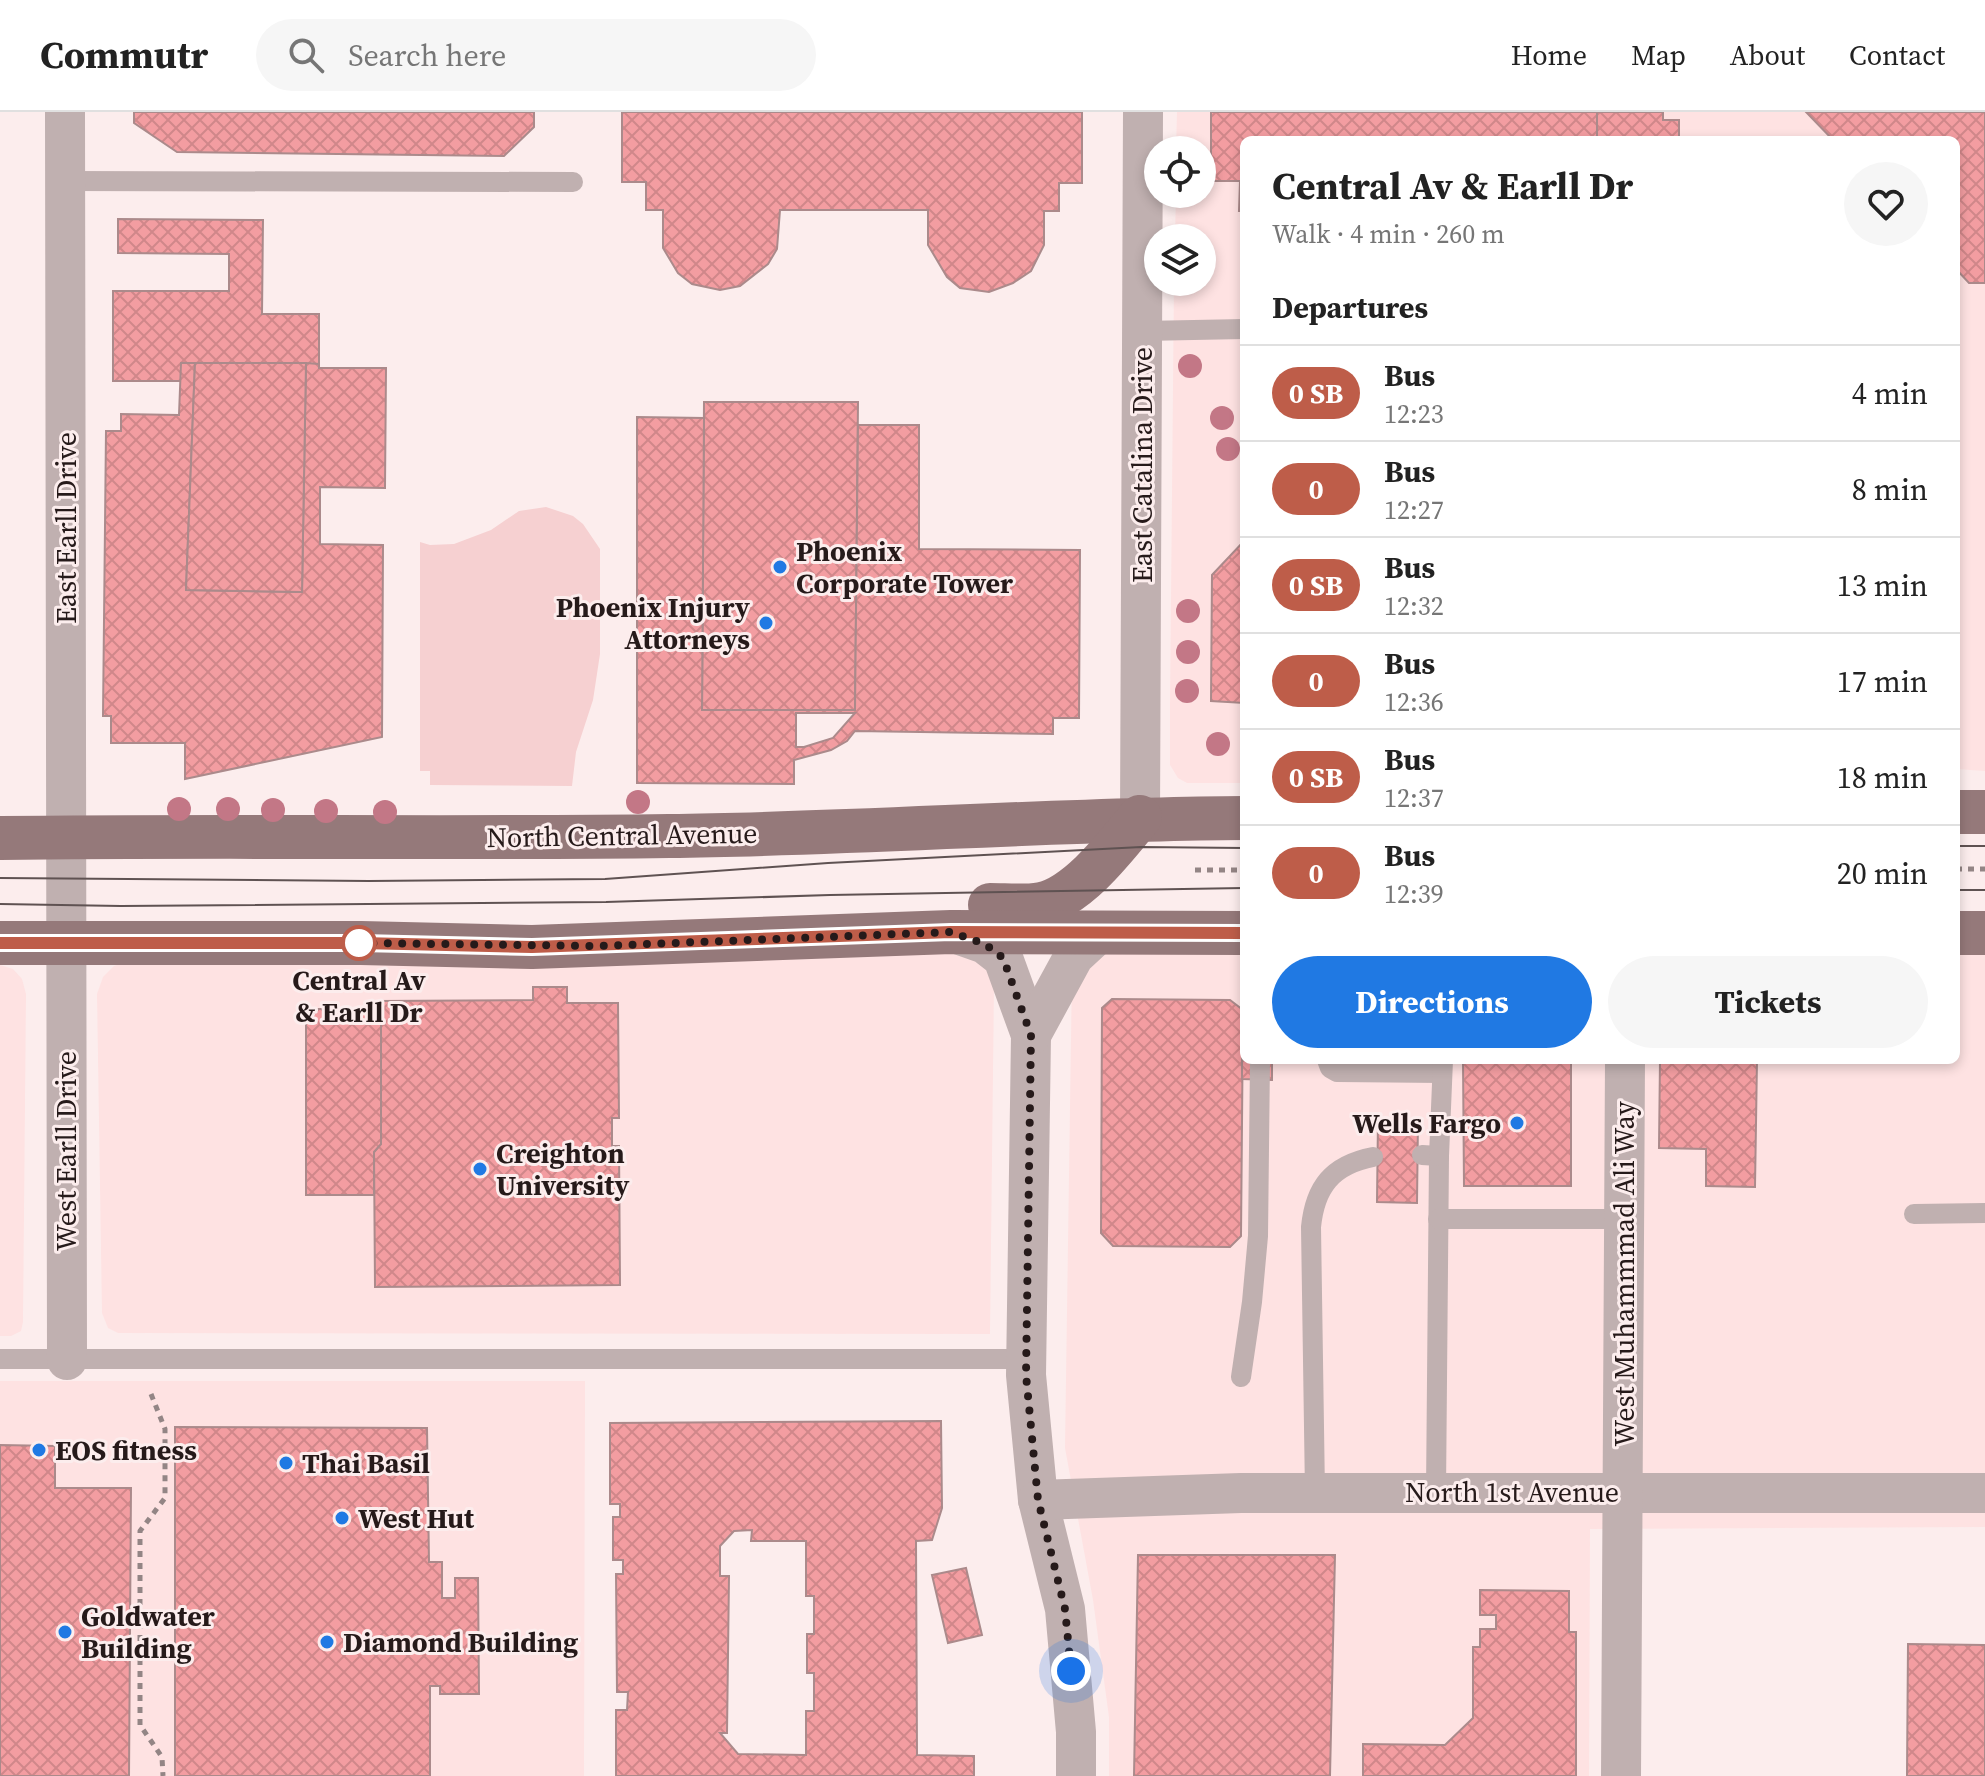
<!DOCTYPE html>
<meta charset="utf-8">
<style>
:root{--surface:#fff;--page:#f6f6f6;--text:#222;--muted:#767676;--line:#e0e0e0;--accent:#2079e3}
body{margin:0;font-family:"Source Serif 4",serif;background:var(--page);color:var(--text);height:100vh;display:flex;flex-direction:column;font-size:30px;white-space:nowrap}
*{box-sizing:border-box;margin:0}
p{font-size:26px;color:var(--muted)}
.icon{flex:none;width:44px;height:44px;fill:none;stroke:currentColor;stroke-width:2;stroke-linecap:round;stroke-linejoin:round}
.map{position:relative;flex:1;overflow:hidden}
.drawer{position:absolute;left:1240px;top:24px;width:720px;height:928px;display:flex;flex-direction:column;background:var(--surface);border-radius:12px;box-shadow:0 4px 12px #0003}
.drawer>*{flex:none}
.badge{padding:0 16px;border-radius:26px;font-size:28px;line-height:52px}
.controls{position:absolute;left:1144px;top:24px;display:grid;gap:16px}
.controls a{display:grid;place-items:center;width:72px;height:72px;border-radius:50%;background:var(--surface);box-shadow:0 4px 12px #0003;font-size:40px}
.you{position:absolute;width:40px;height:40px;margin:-20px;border:6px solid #fff;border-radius:50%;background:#1a73e8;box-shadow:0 0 0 12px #1a73e833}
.map>.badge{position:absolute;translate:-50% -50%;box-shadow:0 0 0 4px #fff}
h2{padding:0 32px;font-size:30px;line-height:72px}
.round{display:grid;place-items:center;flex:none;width:84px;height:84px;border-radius:42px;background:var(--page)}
.head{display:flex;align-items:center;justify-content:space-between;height:136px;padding:0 32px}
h1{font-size:38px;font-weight:700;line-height:60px}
.action{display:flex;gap:16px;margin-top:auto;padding:16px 32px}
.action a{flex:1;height:92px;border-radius:48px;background:var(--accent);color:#fff;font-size:32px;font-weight:700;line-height:92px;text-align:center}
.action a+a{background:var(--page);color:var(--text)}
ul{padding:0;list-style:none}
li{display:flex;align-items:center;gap:24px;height:96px;padding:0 32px;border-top:2px solid var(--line)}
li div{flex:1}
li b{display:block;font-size:30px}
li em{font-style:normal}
li .badge{min-width:88px;font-weight:700;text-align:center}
header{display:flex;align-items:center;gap:48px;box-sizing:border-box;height:112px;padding:0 40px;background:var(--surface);border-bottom:2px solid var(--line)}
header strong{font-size:38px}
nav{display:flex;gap:44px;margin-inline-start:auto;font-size:28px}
.search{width:560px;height:72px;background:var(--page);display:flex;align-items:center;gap:20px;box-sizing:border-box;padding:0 28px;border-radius:44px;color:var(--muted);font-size:30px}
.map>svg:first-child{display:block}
.built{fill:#fee2e2}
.green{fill:#f6d0d1}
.building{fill:url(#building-cross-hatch);stroke:#ab8a8b;stroke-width:2;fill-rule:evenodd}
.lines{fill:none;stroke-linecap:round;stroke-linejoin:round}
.path{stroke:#938585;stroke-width:5;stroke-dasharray:6 6;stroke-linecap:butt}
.lane{stroke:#c0b0b0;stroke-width:20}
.street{stroke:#c0b0b0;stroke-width:40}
.primary{stroke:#95797a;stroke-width:44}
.tram{stroke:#5f5252;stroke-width:2}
.tree{fill:#c37786}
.line-casing{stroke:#fff;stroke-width:18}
.line{stroke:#be5d49;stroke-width:12}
.walk{stroke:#261a1a;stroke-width:8;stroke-dasharray:0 14.4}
.poi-dot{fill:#2079e3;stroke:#fceded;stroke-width:3}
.stop-dot{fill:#fff;stroke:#be5d49;stroke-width:4}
.labels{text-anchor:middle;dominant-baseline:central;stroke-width:6;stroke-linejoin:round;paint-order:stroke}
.street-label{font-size:28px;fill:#261a1a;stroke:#fceded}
.poi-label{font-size:28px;font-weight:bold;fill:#261a1a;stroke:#fceded;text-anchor:start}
.stop-label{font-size:28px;font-weight:bold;fill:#261a1a;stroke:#fceded}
</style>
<header>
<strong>Commutr</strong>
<div class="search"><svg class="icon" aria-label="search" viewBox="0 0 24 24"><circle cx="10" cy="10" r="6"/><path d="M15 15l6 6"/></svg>Search here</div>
<nav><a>Home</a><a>Map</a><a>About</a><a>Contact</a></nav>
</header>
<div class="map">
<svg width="1985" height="1664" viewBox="0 0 1985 1664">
<defs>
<pattern id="building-cross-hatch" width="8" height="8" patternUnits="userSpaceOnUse" patternTransform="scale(2)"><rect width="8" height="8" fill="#f39da1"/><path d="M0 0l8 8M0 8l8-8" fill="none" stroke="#d0878a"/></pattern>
</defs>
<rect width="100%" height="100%" fill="#fceded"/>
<g class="built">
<polygon points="1177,0 1985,0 1985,659 1956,657 1956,28 1244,28 1244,671 1187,671 1178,666 1170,653 1170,594 1174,170 1202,170 1202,126 1175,126 1176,82 1202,82 1202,38 1176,38"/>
<polygon points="1244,836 1244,948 1956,948 1956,837 1985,837 1985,1415 1590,1417 1589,1664 1109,1664 1109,1605 1093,1488 1065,1336 1072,860 1085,840"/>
<polygon points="966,838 982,843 994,873 990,1222 118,1221 108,1216 102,1201 97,882 103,865 114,854 130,848"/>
<polygon points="0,853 13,857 22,867 26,882 23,1210 21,1219 11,1224 0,1224"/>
<polygon points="0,1269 585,1269 584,1664 0,1664"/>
</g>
<polygon class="green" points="546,395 573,404 583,412 600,437 600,542 593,588 576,640 572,674 430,673 430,659 420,659 420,430 430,433 454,432 491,418 519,399"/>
<g class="building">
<polygon points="134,0 534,0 534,15 504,44 177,40 134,11"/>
<polygon points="622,0 1082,0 1082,71 1059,71 1059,99 1044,99 1044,133 1031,159 1013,171 989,180 960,176 947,165 928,133 928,98 780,98 777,137 768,152 740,174 720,178 692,172 678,161 663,136 663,98 646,98 646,70 622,70"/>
<polygon points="1211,0 1597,0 1597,28 1244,28 1244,99 1239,99 1240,69 1211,69"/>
<polygon points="1597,0 1663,0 1663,8 1679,8 1679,28 1597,28"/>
<polygon points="1806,0 1985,0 1985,171 1969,171 1956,157 1956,28 1833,28"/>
<polygon points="118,107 263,108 262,202 319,202 319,252 181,251 181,269 113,269 113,179 229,179 229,142 118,141"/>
<polygon points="181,251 195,251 186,478 302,480 306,251 319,252 319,256 386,256 385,376 320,375 320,432 383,433 382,625 185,667 185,631 111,631 111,604 103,604 106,319 121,319 121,302 179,303"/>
<polygon points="195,251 306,251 302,480 186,478"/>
<polygon points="1956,268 1958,268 1956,397"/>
<polygon points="704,290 858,290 855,598 702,598"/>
<path d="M637,305L704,306L702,598H855L858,313H919V437L1080,438L1079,606H1053V622L855,619L847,629L831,638L794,648V672L637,671ZM796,601H855L833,626L804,635H796Z"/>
<polygon points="1244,429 1244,591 1211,589 1212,463"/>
<polygon points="533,875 567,875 567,891 618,891 619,1006 612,1006 612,1034 619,1034 620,1173 375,1175 374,1040 381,1032 379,889 533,888"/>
<polygon points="1112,887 1230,888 1243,898 1241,1124 1230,1135 1113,1134 1101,1121 1102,896"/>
<polygon points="306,897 381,897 381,1032 374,1040 374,1083 306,1083"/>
<polygon points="1242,935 1244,948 1272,948 1272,968 1242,967"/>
<polygon points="1463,948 1571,948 1571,1074 1464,1074"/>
<polygon points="1660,948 1757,948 1755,1075 1706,1074 1706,1037 1659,1036"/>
<polygon points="1378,1007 1418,1008 1417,1091 1377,1090"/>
<path d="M941,1309L942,1396L932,1428L916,1429L917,1643L974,1644V1664H616V1598H627L628,1580H617L616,1462H623V1448H613V1405H620V1392H610V1311ZM752,1418L751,1429H806V1484H814V1522H807V1561H814V1599H806V1643L738,1642L720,1621H727L729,1464H720V1434L734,1419Z"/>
<polygon points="175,1315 427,1316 429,1450 442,1450 442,1486 455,1486 455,1466 478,1466 479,1582 440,1582 440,1574 430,1574 430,1664 175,1664"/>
<polygon points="0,1333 55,1334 55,1376 131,1376 129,1664 0,1664"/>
<polygon points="1138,1443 1335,1443 1330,1664 1134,1664"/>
<polygon points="966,1456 982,1523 948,1531 932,1463"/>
<polygon points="1480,1478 1569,1479 1569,1520 1576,1520 1576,1664 1363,1664 1363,1632 1445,1633 1473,1606 1473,1535 1480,1535 1480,1517 1496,1517 1496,1503 1480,1503"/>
<polygon points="1908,1532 1985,1533 1985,1664 1907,1664"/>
</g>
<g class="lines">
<g class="path">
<polyline points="1956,757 1985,757"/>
<polyline points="1195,758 1244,758"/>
<polyline points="151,1282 165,1317 165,1386 140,1419 140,1613 162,1645 163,1664"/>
</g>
<g class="lane">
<polyline points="65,69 573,70"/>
<polyline points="1143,219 1244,217"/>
<polyline points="1327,948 1330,956 1337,960 1442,961"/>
<polyline points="1422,1043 1439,1044 1436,1380"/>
<polyline points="1439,1044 1443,948"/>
<polyline points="1914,1102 1985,1101"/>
<polyline points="1438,1107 1625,1107"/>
<polyline points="0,1247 1028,1247"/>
<polyline points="1241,1265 1252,1190 1258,1124 1260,948"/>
<path d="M1315,1381L1311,1115C1315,1075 1332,1053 1373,1045"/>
</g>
<g class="street">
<polyline points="65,0 67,1248"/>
<polyline points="1140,705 1143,0"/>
<polyline points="951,820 985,832 1003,846 1031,923 1026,1263 1038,1388 1065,1497 1076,1620 1076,1664"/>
<polyline points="1031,923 1074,844 1101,819"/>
<polyline points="1038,1388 1241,1381 1985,1381"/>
<polyline points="1621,1664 1625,948"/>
</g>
<g class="primary">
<polyline points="1956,700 1985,700"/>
<path d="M0,726C223,723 446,727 669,724C861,722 1052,707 1244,706"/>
<path d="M990,793C1006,793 1025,795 1041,792C1078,785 1117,733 1140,705"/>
<polyline points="1956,821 1985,821"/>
<polyline points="0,831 361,831 532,835 951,820 1244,821"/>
</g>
<g class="tram">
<polyline points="1956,734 1985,734"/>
<polyline points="0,766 369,769 605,767 828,751 1141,735 1244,736"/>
<polyline points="1956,778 1985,778"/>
<polyline points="0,792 121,794 606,790 830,783 1244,776"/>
</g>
</g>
<g class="tree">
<circle cx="1190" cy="254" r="12"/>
<circle cx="1222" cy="306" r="12"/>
<circle cx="1228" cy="337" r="12"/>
<circle cx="1188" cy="499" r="12"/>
<circle cx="1188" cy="540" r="12"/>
<circle cx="1187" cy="579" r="12"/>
<circle cx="1218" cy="632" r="12"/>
<circle cx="638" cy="690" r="12"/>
<circle cx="179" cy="697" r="12"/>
<circle cx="228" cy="697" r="12"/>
<circle cx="273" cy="698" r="12"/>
<circle cx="326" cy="699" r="12"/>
<circle cx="385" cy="700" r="12"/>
</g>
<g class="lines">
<g class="line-casing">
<polyline id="line" points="0,831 361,831 532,835 951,820 1244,821"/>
</g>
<use href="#line" class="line"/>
<polyline class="walk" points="359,831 598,834 951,820 985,832 1003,846 1031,923 1026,1263 1038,1388 1065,1497 1071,1559"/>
</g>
<g class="poi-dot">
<circle cx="780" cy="455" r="8"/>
<circle cx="766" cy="511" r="8"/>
<circle cx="1517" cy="1011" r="8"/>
<circle cx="480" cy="1057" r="8"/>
<circle cx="39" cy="1338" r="8"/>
<circle cx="286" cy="1351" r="8"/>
<circle cx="342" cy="1406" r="8"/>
<circle cx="65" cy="1520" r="8"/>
<circle cx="327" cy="1530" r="8"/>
</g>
<circle class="stop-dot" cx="359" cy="831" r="16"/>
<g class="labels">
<g class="street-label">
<text transform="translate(1142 353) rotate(-90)">East Catalina Drive</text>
<text transform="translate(66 416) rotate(-90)">East Earll Drive</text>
<text transform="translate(622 723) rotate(-1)">North Central Avenue</text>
<text transform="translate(66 1039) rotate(-90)">West Earll Drive</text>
<text transform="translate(1624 1162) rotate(-90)">West Muhammmad Ali Way</text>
<text x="1512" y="1380">North 1st Avenue</text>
</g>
<g class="poi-label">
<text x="796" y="439">Phoenix<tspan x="796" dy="32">Corporate Tower</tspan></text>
<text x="750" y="495" text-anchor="end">Phoenix Injury<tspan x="750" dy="32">Attorneys</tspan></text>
<text x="1501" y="1011" text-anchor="end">Wells Fargo</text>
<text x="496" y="1041">Creighton<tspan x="496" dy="32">University</tspan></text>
<text x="55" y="1338">EOS fitness</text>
<text x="302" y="1351">Thai Basil</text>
<text x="358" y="1406">West Hut</text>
<text x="81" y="1504">Goldwater<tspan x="81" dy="32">Building</tspan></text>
<text x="343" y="1530">Diamond Building</text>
</g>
<g class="stop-label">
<text x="359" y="868">Central Av<tspan x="359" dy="32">&amp; Earll Dr</tspan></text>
</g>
</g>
</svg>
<div class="controls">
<a><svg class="icon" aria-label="locate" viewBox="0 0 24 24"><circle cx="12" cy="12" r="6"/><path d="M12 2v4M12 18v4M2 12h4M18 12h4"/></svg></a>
<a><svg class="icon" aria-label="layers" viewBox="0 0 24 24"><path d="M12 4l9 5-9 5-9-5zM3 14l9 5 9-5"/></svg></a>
</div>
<div class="you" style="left:1071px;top:1559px"></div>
<section class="drawer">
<div class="head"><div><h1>Central Av &amp; Earll Dr</h1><p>Walk · 4 min · 260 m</p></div><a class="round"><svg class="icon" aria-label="heart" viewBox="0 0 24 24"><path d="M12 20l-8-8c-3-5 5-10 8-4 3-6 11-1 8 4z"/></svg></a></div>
<h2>Departures</h2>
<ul>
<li><span class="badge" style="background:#be5d49;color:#fff">0 SB</span><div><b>Bus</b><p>12:23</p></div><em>4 min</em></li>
<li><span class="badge" style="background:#be5d49;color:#fff">0</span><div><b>Bus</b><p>12:27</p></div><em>8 min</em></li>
<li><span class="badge" style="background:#be5d49;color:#fff">0 SB</span><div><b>Bus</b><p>12:32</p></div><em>13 min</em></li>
<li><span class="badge" style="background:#be5d49;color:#fff">0</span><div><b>Bus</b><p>12:36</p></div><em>17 min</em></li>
<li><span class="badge" style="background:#be5d49;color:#fff">0 SB</span><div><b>Bus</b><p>12:37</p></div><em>18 min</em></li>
<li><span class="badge" style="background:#be5d49;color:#fff">0</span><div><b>Bus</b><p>12:39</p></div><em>20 min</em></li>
</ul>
<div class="action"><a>Directions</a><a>Tickets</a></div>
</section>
</div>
